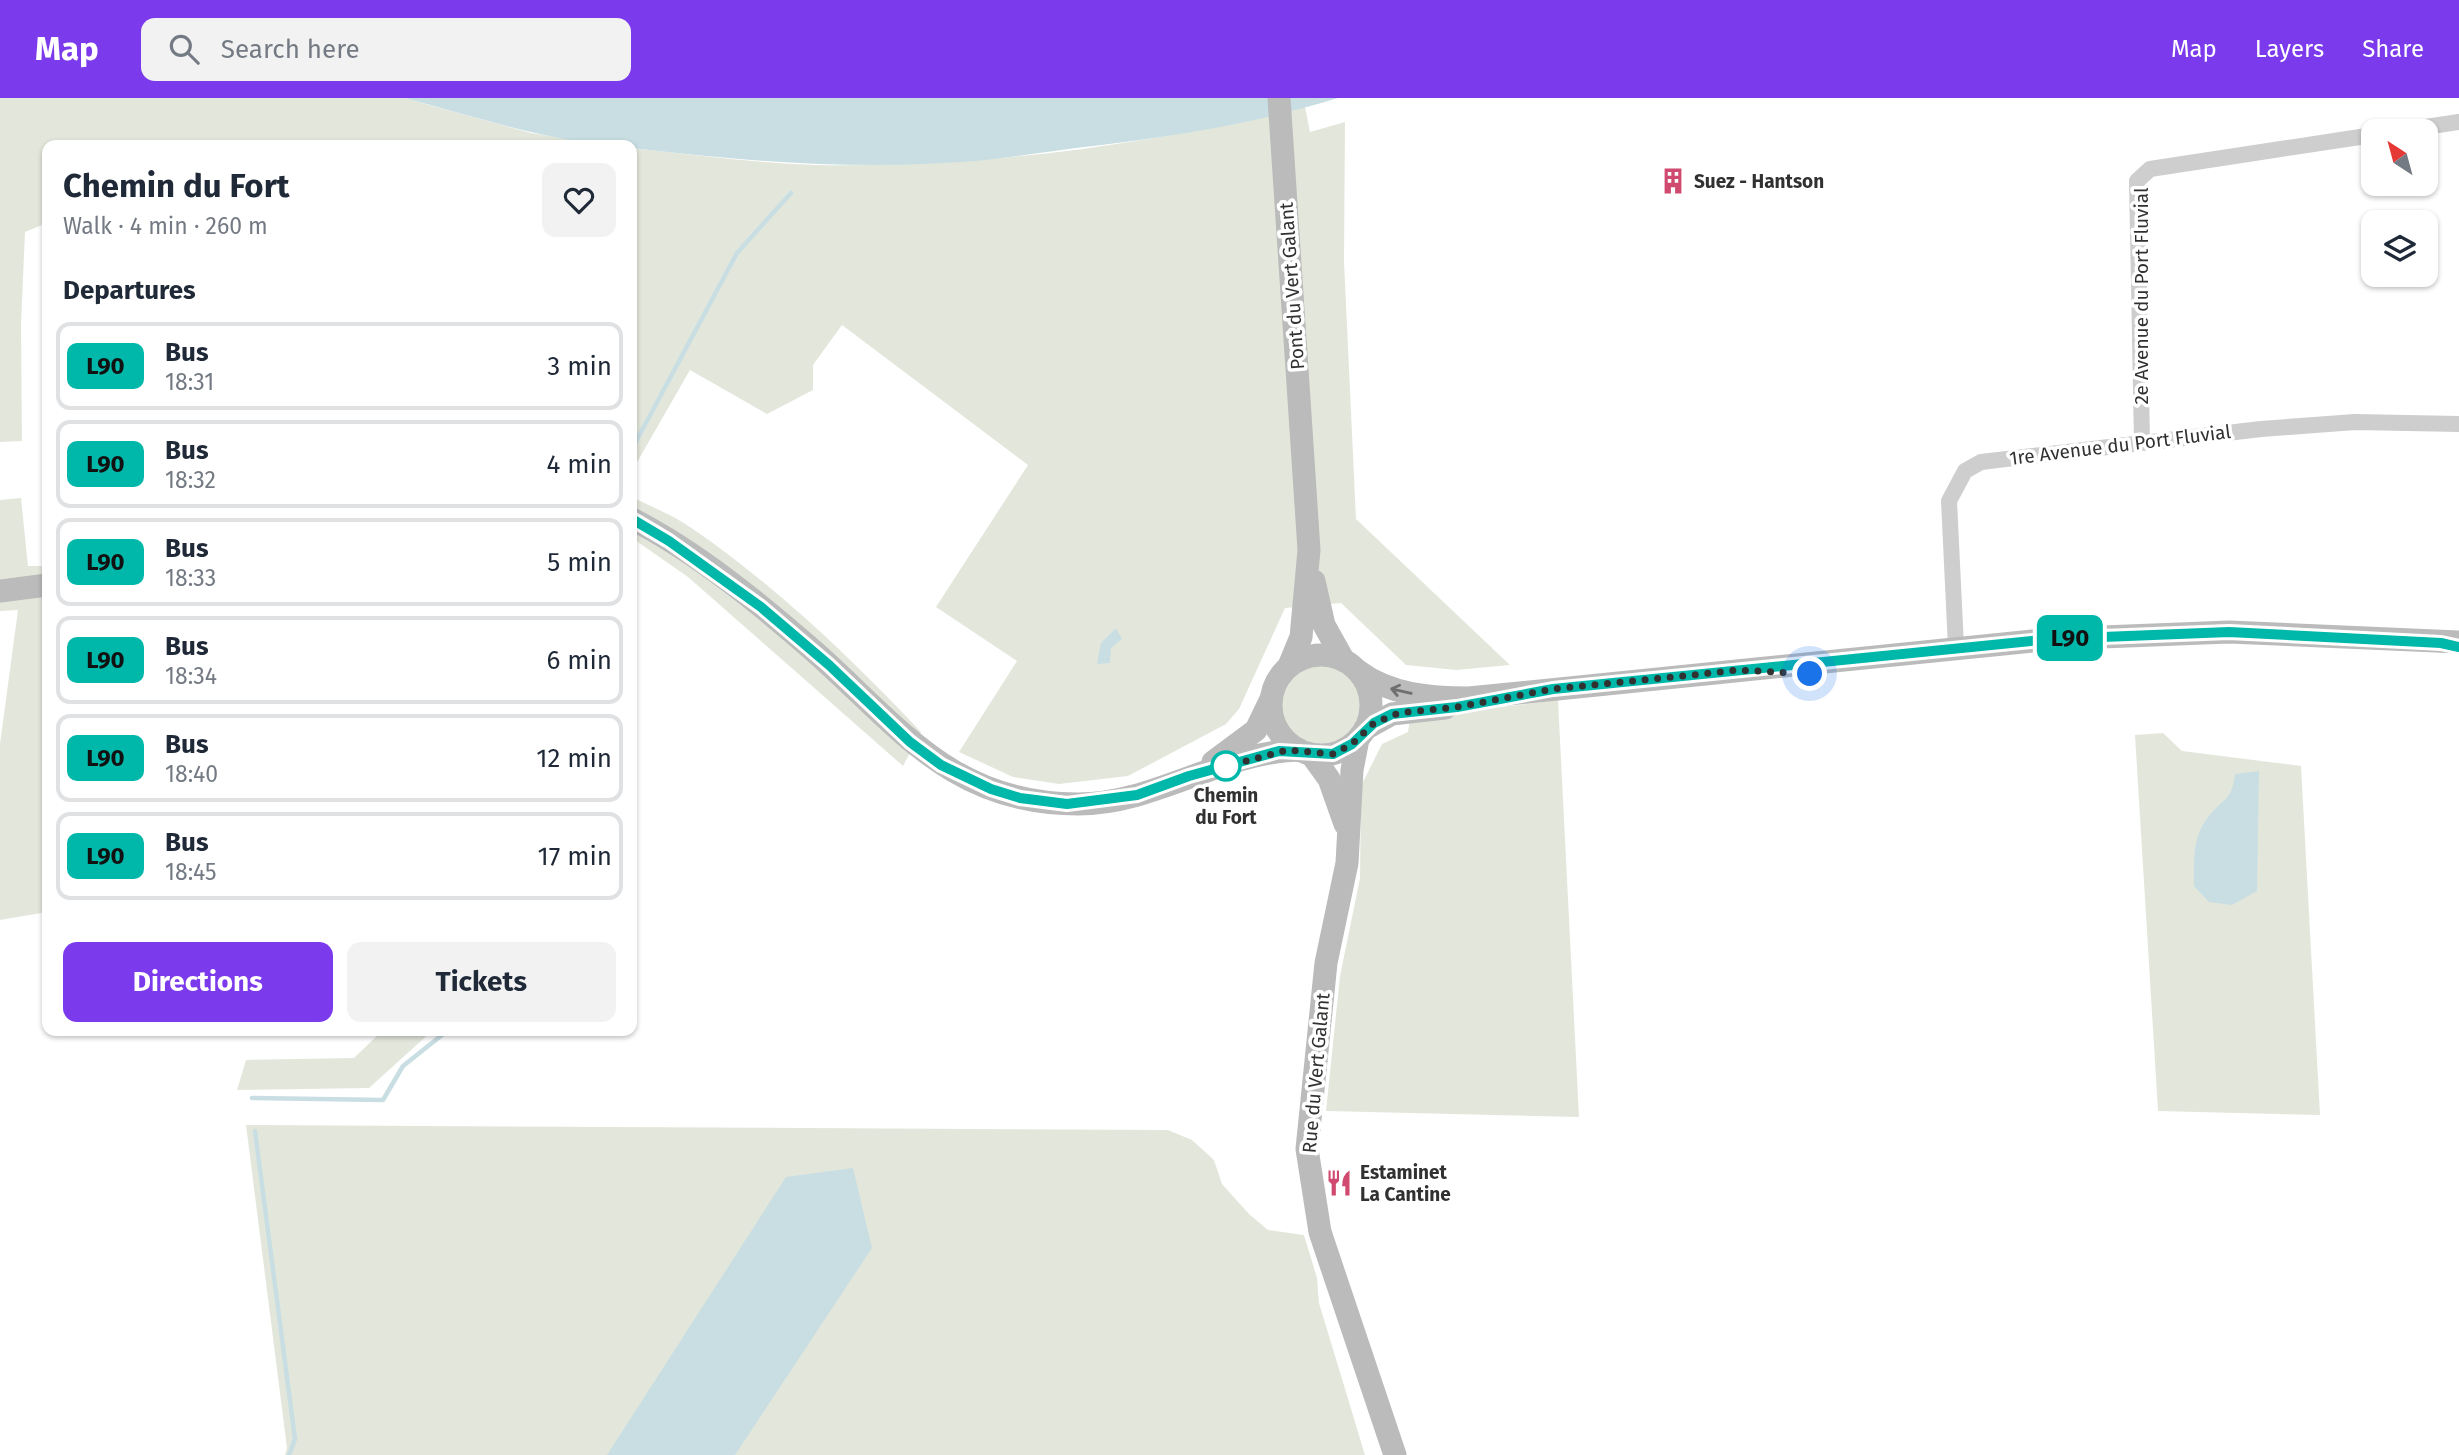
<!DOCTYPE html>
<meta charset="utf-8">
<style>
:root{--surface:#fff;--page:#f2f2f3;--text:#1f2937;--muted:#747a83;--line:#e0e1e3;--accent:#7c3aed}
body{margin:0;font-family:"Fira Sans",sans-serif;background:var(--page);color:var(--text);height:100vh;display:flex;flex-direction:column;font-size:26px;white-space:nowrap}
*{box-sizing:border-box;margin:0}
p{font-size:23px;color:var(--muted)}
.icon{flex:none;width:38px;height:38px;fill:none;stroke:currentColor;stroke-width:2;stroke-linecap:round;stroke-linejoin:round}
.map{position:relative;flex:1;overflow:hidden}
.sheet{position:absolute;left:42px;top:42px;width:595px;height:896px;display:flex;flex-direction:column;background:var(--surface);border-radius:14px;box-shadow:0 2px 5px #0004}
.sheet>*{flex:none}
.badge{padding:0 14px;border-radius:10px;font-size:24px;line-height:46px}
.needle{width:46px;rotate:324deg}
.tools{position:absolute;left:2361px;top:21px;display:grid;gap:14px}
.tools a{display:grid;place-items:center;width:77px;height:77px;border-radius:14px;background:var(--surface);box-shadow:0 2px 5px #0004;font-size:35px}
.you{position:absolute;width:35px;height:35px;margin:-18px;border:5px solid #fff;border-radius:50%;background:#1a73e8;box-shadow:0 0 0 10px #1a73e833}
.map>.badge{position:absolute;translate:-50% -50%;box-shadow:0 0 0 4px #fff}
h2{padding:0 21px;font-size:26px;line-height:63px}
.round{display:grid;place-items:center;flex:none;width:74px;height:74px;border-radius:14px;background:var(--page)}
.summary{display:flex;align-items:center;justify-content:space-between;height:119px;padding:0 21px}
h1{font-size:33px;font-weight:700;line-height:52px}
.cta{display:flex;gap:14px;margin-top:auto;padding:14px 21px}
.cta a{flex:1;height:80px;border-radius:14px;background:var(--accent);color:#fff;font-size:28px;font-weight:700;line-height:80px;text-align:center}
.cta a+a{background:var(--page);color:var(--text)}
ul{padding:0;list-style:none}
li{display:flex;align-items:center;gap:21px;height:88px;margin:0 14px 10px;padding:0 7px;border:4px solid var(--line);border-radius:14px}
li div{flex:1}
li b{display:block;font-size:26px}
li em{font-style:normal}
li .badge{min-width:77px;font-weight:700;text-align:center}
header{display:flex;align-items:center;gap:42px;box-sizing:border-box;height:98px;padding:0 35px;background:var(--accent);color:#fff}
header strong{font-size:33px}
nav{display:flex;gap:38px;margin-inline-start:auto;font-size:24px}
.search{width:490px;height:63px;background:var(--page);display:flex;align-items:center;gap:18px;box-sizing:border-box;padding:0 24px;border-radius:14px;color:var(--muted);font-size:26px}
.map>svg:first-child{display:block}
.green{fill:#e3e7db}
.water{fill:#c8dee3}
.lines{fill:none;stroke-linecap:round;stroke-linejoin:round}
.stream{stroke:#c8dee3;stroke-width:4.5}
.minor{stroke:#cecece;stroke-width:16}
.secondary{stroke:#bbb;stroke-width:23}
.oneway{stroke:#6f6f6f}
.line-casing{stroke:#fff;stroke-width:16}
.line{stroke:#00b8aa;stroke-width:10}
.walk{stroke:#313131;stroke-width:7;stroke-dasharray:0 12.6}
.stop-dot{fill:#fff;stroke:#00b8aa;stroke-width:3.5}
.labels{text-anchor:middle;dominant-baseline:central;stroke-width:7;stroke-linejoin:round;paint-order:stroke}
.poi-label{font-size:19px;font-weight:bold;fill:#313131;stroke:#fff;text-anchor:start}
.street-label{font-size:19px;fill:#313131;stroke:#fff}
.stop-label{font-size:19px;font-weight:bold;fill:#313131;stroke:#fff}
</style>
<header>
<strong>Map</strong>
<div class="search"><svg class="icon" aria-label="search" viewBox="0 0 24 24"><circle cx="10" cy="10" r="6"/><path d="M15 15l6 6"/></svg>Search here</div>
<nav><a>Map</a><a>Layers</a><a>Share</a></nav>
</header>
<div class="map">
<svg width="2459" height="1357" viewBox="0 0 2459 1357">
<rect width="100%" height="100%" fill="#fff"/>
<g class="green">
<polygon points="0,0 404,0 531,35 609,47 47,47 47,125 25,134 21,227 22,343 0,344"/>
<path d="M1305,9L1310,34L1345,24L1344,163L1356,421L1510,567L1456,572L1406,567L1341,505L1285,510L1239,611L1226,626L1128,678L1059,686L1013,679L959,654L1017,563L936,509L1028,367L842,227L813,267V292L767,316L690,272L632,373V50C693,57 755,65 816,67C980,70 1146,47 1305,9Z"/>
<path d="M632,399C652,409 675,418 693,431C776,488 852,561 921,634L903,668L688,479L632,440Z"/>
<polygon points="21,400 28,468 47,468 47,814 0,822 0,646 18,512 0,513 0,402"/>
<circle cx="1320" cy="606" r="40"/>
<polygon points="1558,602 1579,1019 1326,1013 1340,878 1360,780 1361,688 1382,646 1408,634 1410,620"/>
<polygon points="2163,635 2182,653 2301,668 2320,1017 2158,1013 2135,637"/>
<polygon points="382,933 432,933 369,990 237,992 246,962 354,960"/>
<polygon points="246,1027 1168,1032 1192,1042 1214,1062 1222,1086 1249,1116 1268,1132 1304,1137 1317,1180 1319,1205 1365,1357 285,1357 287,1350"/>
</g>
<g class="water">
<path d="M404,0H1338C1258,25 1175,38 1093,48C1049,53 1005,61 961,64C851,72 741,63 632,50V47C554,47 479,19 404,0Z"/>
<polygon points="1116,530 1122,541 1111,550 1110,565 1097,566 1101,545"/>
<path d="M2259,673L2257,793L2232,807L2209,804L2194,788C2194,763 2192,738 2209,718C2224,699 2232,703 2235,676Z"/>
<polygon points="853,1070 872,1150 735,1357 607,1357 786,1079"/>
</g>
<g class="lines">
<g class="stream">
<polyline points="632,351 737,155 791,95"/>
<polyline points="252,1000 383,1002 403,968 447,933"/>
<polyline points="255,1033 295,1341 289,1357"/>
</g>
<g class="minor">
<polyline points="2399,33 2459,24"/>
<polyline points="2142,344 2137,83 2150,71 2373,37"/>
<polyline points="1956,549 1949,403 1965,373 1981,364 2261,331 2355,324 2459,326"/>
</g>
<g class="secondary">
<polyline points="1279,0 1309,452 1301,539 1289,568"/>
<path d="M632,421C698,455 760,506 816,555C900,630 953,706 1078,706C1155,706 1222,654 1299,652"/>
<polyline points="1314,483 1324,527 1343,561"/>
<polyline points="0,493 47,487"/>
<circle cx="1321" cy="607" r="50"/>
<path d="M1358,573C1390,597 1431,600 1469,600L2052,541L2229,534L2459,544"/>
<polyline points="1365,631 1392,616 1445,610"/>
<polyline points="1358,641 1352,672 1347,765 1326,865 1307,1051 1320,1134 1395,1357"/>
<polyline points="1311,656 1329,681 1345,726"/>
<polyline points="1213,664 1256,632 1271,601"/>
</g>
</g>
<defs><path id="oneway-shaft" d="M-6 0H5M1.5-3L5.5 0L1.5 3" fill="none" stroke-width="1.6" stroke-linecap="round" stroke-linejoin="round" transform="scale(1.75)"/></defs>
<use class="oneway" href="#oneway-shaft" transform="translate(1401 593) rotate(-167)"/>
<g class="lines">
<g class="line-casing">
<polyline id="line" points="632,421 669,443 761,509 829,567 910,644 941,667 991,691 1020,700 1067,706 1137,697 1189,678 1279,653 1333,656 1352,646 1374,625 1392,616 1457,609 1553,591 2052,541 2229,534 2441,545 2459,549"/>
</g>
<use href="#line" class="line"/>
<polyline class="walk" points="1226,668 1224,669 1287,652 1333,656 1352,646 1374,625 1399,615 1457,609 1553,591 1693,577 1738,572 1810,576"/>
</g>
<defs>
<g id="building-bare" transform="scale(2.1)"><path d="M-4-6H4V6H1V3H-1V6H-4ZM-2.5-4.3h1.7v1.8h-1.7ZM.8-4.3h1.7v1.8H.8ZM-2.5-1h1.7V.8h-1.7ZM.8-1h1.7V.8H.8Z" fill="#d04a6f" stroke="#fff" stroke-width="2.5" paint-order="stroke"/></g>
<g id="restaurant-bare" transform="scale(2.1)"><path d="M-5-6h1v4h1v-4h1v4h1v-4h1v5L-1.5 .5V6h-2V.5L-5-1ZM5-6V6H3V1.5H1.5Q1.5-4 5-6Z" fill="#d04a6f" stroke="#fff" stroke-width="2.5" paint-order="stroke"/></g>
</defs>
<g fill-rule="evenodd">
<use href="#building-bare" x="1673" y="83"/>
<use href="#restaurant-bare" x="1339" y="1085"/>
</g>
<circle class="stop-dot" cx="1226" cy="668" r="14"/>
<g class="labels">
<g class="poi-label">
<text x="1694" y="83">Suez - Hantson</text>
<text x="1360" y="1074">Estaminet<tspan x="1360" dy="22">La Cantine</tspan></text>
</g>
<g class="street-label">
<text transform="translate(1292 188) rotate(-94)">Pont du Vert Galant</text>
<text transform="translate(2141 198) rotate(-90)">2e Avenue du Port Fluvial</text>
<text transform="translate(2120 347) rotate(-7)">1re Avenue du Port Fluvial</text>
<text transform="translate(1316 975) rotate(-85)">Rue du Vert Galant</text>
</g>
<g class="stop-label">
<text x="1226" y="697">Chemin<tspan x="1226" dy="22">du Fort</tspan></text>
</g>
</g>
</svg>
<div class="tools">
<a><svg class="needle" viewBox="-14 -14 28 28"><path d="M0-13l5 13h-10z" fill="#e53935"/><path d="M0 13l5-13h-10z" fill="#747a83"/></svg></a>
<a><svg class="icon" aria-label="layers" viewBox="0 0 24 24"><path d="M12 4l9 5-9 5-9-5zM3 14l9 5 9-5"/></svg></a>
</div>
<div class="you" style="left:1810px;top:576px"></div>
<b class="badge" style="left:2070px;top:540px;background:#00b8aa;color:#111">L90</b>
<section class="sheet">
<div class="summary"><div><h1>Chemin du Fort</h1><p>Walk · 4 min · 260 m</p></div><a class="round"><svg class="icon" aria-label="heart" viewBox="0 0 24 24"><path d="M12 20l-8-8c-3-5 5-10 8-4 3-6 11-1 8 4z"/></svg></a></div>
<h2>Departures</h2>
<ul>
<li><span class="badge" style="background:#00b8aa;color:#111">L90</span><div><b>Bus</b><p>18:31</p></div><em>3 min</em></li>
<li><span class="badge" style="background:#00b8aa;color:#111">L90</span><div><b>Bus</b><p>18:32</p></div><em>4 min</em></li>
<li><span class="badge" style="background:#00b8aa;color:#111">L90</span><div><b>Bus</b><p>18:33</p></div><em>5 min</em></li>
<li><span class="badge" style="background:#00b8aa;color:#111">L90</span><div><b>Bus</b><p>18:34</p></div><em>6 min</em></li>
<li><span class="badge" style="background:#00b8aa;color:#111">L90</span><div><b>Bus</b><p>18:40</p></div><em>12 min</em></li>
<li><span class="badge" style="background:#00b8aa;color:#111">L90</span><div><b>Bus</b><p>18:45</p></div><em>17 min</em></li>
</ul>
<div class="cta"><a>Directions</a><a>Tickets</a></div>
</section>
</div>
